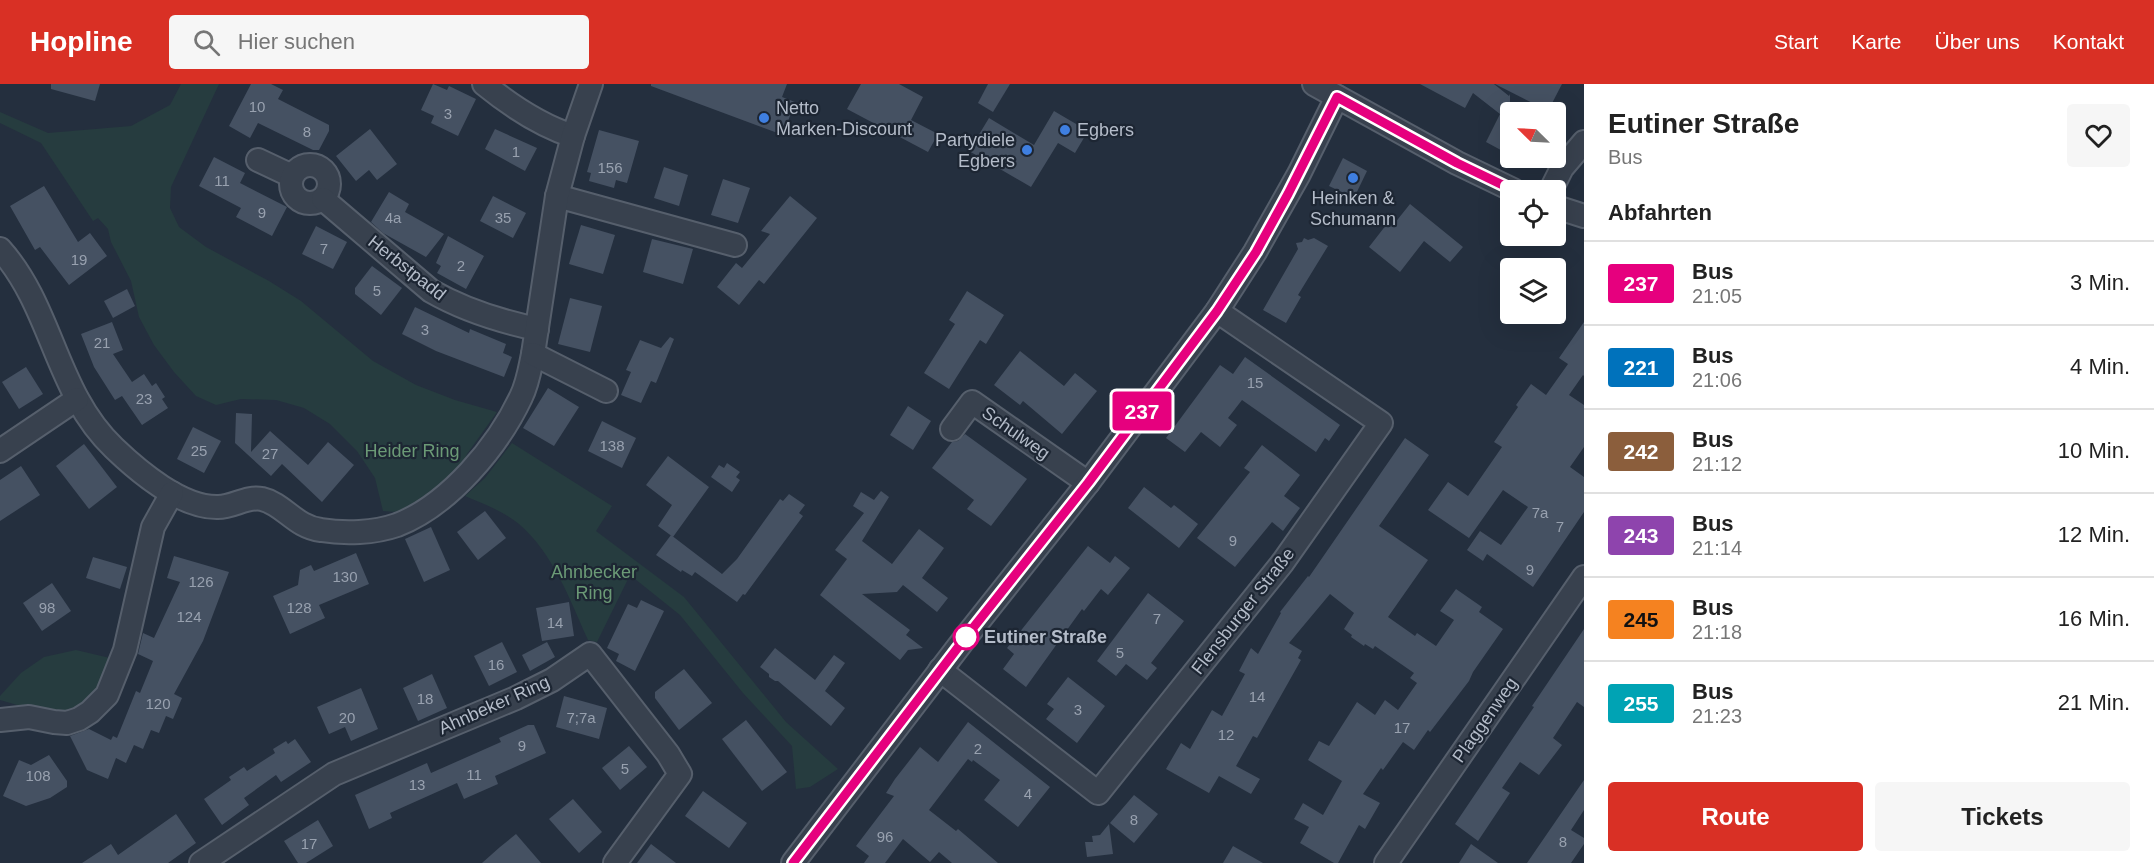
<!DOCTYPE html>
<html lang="de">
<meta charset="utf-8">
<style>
:root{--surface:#fff;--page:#f6f6f6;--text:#222;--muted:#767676;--line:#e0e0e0;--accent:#d93025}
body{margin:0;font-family:Helvetica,sans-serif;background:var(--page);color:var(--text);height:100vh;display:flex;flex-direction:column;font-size:22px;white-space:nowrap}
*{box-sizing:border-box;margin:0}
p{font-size:20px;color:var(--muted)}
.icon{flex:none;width:33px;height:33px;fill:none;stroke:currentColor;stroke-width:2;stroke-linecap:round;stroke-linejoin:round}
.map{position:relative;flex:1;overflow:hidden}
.details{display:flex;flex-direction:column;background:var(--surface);width:570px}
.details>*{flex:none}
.badge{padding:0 12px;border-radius:4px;font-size:21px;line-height:39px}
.needle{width:39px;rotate:294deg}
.fabs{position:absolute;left:1500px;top:18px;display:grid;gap:12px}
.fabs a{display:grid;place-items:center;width:66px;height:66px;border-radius:6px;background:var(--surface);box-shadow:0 6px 24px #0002;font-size:30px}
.map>.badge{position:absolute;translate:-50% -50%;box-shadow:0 0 0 3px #fff}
h2{padding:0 24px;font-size:22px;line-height:54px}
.round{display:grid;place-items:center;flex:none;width:63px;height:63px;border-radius:6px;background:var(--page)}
.head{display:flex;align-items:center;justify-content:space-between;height:102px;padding:0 24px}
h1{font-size:28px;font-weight:600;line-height:45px}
.button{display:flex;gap:12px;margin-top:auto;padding:12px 24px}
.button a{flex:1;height:69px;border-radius:6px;background:var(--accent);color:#fff;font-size:24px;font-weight:600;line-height:69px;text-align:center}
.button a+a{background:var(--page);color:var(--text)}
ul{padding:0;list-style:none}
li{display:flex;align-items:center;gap:18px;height:84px;padding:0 24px;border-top:2px solid var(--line)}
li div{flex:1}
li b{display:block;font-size:22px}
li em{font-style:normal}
li .badge{min-width:66px;font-weight:700;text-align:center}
header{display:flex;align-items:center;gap:36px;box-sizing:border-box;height:84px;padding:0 30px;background:var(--accent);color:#fff}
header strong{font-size:28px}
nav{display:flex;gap:33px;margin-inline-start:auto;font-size:21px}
.search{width:420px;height:54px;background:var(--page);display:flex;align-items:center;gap:15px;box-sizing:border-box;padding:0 21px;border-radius:6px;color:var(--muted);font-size:22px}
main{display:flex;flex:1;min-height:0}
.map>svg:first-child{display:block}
.green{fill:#263c3f}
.building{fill:#455162}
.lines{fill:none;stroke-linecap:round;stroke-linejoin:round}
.minor-casing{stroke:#565f6c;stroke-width:26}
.minor{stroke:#38414e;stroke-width:22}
.line-casing{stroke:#fff;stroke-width:14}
.line{stroke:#e6007e;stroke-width:9}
.shop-dot{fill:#3f7fe0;stroke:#1d2633;stroke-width:2}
.stop-dot{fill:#fff;stroke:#e6007e;stroke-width:3}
.labels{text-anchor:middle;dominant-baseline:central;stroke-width:4.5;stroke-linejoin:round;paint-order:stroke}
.number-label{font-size:15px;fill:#98a1af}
.poi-label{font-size:18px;fill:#b4bcc9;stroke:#1d2633;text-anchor:start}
.street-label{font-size:18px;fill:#b4bcc9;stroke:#1d2633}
.park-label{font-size:18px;fill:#6b9a76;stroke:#1d2633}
.stop-label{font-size:18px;font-weight:bold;fill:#b4bcc9;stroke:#1d2633;text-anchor:start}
</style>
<header>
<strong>Hopline</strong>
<div class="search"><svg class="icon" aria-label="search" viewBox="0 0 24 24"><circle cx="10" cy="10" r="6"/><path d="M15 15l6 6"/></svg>Hier suchen</div>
<nav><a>Start</a><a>Karte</a><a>Über uns</a><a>Kontakt</a></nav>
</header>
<main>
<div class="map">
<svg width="1584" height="779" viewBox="0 0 1584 779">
<rect width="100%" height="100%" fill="#242f3e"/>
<g class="green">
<polygon points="181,0 219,0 171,103 170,124 179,143 206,163 269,197 301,217 373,277 416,301 455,316 497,328 467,370 464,378 434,408 397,428 383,427 375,394 357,367 330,340 304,324 276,316 241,315 216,321 196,312 174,288 154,261 139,233 131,197 111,158 108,145 98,134 93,137 41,59 0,39 0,28 48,49 131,42 170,21"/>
<path d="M512,359L612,422L596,447L684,513L786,638L838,685L810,703L796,705L792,662L743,609L680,531L630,491L597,558L588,556C570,516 553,469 519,440C503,427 484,420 465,412L485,394Z"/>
<polygon points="76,566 110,574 100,595 104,604 93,618 55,632 0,616 0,612 21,589 44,573"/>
</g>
<g class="building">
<polygon points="51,0 100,0 95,17 51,5"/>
<polygon points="251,0 271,0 283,6 278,15 329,41 329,47 319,66 313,66 258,39 250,54 229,42"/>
<polygon points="433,0 447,6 449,2 476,15 458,52 431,39 434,32 421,26"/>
<polygon points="651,0 787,0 782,13 795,18 783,51 651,2"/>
<polygon points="861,0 899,0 923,13 911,36 938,50 928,68 847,25"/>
<polygon points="988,0 1010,0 993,28 978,19"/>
<polygon points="1420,0 1494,0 1509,12 1510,10 1510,71 1486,58 1500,30 1473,9 1465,24"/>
<polygon points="1495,0 1562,0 1548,27"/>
<polygon points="1054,27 1088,47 1075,69 1058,59 1031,103 969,67 989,34 1034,61"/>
<polygon points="370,45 397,80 377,96 369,86 356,97 336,72"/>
<polygon points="495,45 537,64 525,87 485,65"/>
<polygon points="599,46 639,57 627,99 616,96 614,104 589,97 591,89 587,88"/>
<polygon points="214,73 245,89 240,99 287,123 272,152 236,133 241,124 199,102"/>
<polygon points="1343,74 1367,87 1354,114 1329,102"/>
<polygon points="664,83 688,91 679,122 654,114"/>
<polygon points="723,95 750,104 738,139 711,131"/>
<polygon points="44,102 78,158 90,149 107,172 69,201 40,163 35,166 10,122"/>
<polygon points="389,108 409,120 405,128 444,150 426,173 383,149 371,138"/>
<polygon points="493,112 526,129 513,154 480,137"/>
<polygon points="790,112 817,134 764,200 759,196 739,221 717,203 736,179 742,184 770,150 761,147"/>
<polygon points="1410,120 1463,163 1450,178 1424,157 1400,188 1369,163 1390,136 1394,140"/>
<polygon points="581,141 615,151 603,190 569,180"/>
<polygon points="316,142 347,158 333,185 302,170"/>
<polygon points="448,152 484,172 466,205 437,189 441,182 436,179"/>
<polygon points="1304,154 1308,156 1314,154 1328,162 1298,211 1301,213 1286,239 1263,226 1298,165 1296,159 1302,158"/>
<polygon points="652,155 693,165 683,200 643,188"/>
<polygon points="372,182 402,204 381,231 355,210 355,204"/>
<polygon points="127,205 135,222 113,234 104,217"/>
<polygon points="967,207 1004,231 986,260 980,256 949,305 924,289 955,240 949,236"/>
<polygon points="570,214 602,222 590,268 558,260"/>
<polygon points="415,223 469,249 470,245 506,260 503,269 512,273 504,293 436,267 402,250"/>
<polygon points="112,238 123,266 113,270 132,298 144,290 152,302 156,299 165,313 162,315 168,324 142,341 122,312 115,316 94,283 81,250"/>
<polygon points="1584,238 1584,292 1583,291 1569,311 1584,321 1584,363 1570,383 1584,393 1584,428 1533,503 1487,470 1483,477 1467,466 1480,447 1501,461 1528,423 1503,406 1469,454 1428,426 1448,398 1468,412 1502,363 1494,358 1518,323 1516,321 1531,300 1546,311 1568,280 1559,274"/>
<polygon points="670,253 674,255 656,299 651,297 641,319 621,311 631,288 626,286 640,256 661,264"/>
<polygon points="1020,267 1064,302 1075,289 1097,307 1062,350 1023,317 1020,321 994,301"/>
<polygon points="1245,273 1340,341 1329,357 1325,354 1316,368 1242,316 1228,334 1237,341 1220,363 1201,348 1185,368 1166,354 1220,281 1233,290"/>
<polygon points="26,283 43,310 19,325 2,298"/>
<polygon points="548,304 579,323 554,362 523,344"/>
<polygon points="908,322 931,337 913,366 890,351"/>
<polygon points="236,329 252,330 251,368 270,347 308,381 328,358 354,381 322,418 282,380 271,392 235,359"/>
<polygon points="602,337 636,354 622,384 588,367"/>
<polygon points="193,343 221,357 204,389 177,375"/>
<polygon points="965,350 1027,395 991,442 967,425 974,416 932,384 952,358 958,357"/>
<polygon points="1405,354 1429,371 1379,442 1428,476 1388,533 1415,552 1417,549 1436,562 1454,536 1440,527 1456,505 1482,523 1479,528 1503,545 1473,588 1469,597 1430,648 1428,646 1414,666 1403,658 1383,686 1381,684 1363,710 1380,719 1365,745 1359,741 1338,779 1334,779 1300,759 1309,743 1294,735 1303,719 1323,731 1342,697 1308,676 1319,657 1329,662 1357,618 1375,631 1385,616 1398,626 1417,599 1410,594 1414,589 1375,562 1373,565 1365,560 1364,562 1351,553 1352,551 1344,545 1354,529 1330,510 1289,559 1302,567 1298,574 1301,576 1257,654 1253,652 1236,682 1260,695 1251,710 1219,692 1209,709 1166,685 1181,659 1190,665 1212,626 1222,632 1245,590 1239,587 1251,564 1258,570 1281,529 1280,528 1308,492 1309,493"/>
<polygon points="84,360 117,403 89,425 56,382"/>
<polygon points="1262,361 1300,391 1284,412 1300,424 1283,447 1272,438 1235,483 1197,454 1250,388 1244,384"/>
<polygon points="668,372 709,403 673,453 658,442 672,421 646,401"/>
<polygon points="727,379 740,388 736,393 740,396 732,408 711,393 719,381 724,384"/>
<polygon points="21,382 40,411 0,437 0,396"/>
<polygon points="1144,403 1171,424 1174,421 1198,440 1179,464 1128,424"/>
<polygon points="881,407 889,413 862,457 892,480 919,445 944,464 922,494 948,514 937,528 903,501 897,508 862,510 910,546 906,551 923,564 908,566 900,576 820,511 847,475 835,466 864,429 853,422 861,408 874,416"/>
<polygon points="789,410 805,421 799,429 803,432 745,511 743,510 737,518 695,488 692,492 682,486 681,488 656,471 671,451 722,490 737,475 780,415 783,417"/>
<polygon points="485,427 506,454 478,476 457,448"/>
<polygon points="431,443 450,486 424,498 405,455"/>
<polygon points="1088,462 1110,479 1115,472 1130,484 1108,511 1101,505 1084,527 1082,525 1026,603 1003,585 1014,570 1007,564"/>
<polygon points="356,469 369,500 319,521 325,534 290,550 273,512 298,501 300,486 311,481 314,487"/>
<polygon points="174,472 229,488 203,557 174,610 182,614 173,635 166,632 159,649 151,646 143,665 134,661 126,679 116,674 108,695 87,686 70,652 89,645 111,656 113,652 117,654 136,607 140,609 153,577 138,570 143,549 154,554 180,498 167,494"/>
<polygon points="93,473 127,483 120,505 86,494"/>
<polygon points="52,499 71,527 42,547 23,519"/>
<polygon points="1148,509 1184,537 1151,579 1157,584 1147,596 1126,580 1116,592 1097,577"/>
<polygon points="641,516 664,527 635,587 616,577 619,570 607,564 628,520 637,524"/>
<polygon points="569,518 574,552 542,557 536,524"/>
<polygon points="1584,545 1584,623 1577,618 1553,654 1562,661 1539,691 1520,678 1502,704 1510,709 1478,757 1455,740 1534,623 1532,622"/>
<polygon points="502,558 517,588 489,602 474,572"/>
<polygon points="547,558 555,573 530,587 522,571"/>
<polygon points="775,564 815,596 834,571 845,579 825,607 845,624 831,642 778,597 775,597 769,593 769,590 760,583"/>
<polygon points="684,585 712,619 679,646 655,614 655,608"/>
<polygon points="432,590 447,624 418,637 403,604"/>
<polygon points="1068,593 1105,622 1077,659 1046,635 1054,625 1047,620"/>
<polygon points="361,604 378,645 351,657 345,643 329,650 317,623"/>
<polygon points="564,612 607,624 599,655 556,643"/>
<polygon points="746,636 787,688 762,707 722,655"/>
<polygon points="968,638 1050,703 1018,743 984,716 1000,696 973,676 972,678 968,675 929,726 956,747 958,745 998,779 952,779 939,768 930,778 903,755 885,779 864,779 869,772 856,762 894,712 886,709 895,695 920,663 938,678"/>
<polygon points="528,641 534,641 546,669 495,692 498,700 464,715 457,699 390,729 392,734 369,745 355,711 427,679 431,689 501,658 499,654"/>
<polygon points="295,655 311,678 281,698 276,691 244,714 249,721 222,741 204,715 231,696 229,693 244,683 247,687 275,669 273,665 286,657 288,660"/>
<polygon points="629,662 647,683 620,706 602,684"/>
<polygon points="49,671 67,697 67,703 50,714 26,722 3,712 19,676 31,681"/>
<polygon points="1584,696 1584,726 1571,746 1584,754 1584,760 1571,779 1527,779"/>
<polygon points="703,707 747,739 729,764 685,732"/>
<polygon points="1134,711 1158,730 1134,759 1110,739"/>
<polygon points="573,715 602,748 579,769 549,735"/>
<polygon points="176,730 196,759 168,779 82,779 111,760 118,771"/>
<polygon points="318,736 333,762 306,779 298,779 284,757"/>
<polygon points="1109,740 1113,770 1087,773 1085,758 1093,758 1092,752 1100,751"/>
<polygon points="516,750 541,779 482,779 500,763"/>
<polygon points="651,760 676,779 637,779"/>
<polygon points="1471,760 1498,779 1459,779"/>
<polygon points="1233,762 1263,779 1223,779"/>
</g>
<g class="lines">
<g class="minor-casing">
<g id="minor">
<path d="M484,0C511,22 539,41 573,52"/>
<polyline points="1314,0 1457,79 1513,106"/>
<polyline points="258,76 292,92"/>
<circle cx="310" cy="100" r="19"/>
<polyline points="1551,106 1562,84 1584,58"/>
<polyline points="557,112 735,161"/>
<path d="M323,115L431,207C464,226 499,237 537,245"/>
<polyline points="1556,123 1584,132"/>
<path d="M0,165C53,224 55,308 114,364C139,388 182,424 218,423C234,423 246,412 262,415C284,420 295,443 321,446C345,450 374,449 397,441C449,421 498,362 521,313C528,299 530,284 533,270L557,112L573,52L591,0"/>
<polyline points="533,270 606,307"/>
<polyline points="952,345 972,318 1088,399"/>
<polyline points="0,367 77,315"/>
<polyline points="940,586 1098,709 1283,478 1381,339 1217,227"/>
<polyline points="0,636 29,633 54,638 67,639 79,635 90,628 107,611 125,566 153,443 172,409"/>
<polyline points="201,779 334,690 516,614 552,596 590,570 668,670 680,690 615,779"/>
<polyline points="793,779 969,549 1088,399 1217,227 1255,168 1299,90 1337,13"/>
<polyline points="1386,779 1584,493"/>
</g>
</g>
<use href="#minor" class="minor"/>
</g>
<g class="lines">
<g class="line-casing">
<polyline id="line" points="793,779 969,549 1088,399 1217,227 1256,168 1288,110 1337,13 1457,79 1513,106"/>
</g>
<use href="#line" class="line"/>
</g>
<g class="shop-dot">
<circle cx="764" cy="34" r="6"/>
<circle cx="1065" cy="46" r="6"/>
<circle cx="1027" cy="66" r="6"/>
<circle cx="1353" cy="94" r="6"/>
</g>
<circle class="stop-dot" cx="966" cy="553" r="12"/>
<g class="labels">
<g class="number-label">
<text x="257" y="22">10</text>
<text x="448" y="29">3</text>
<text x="307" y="47">8</text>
<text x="516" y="67">1</text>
<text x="610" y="83">156</text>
<text x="222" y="96">11</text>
<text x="262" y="128">9</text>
<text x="393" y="133">4a</text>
<text x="503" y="133">35</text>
<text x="324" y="164">7</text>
<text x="79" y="175">19</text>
<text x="461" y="181">2</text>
<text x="377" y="206">5</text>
<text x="425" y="245">3</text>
<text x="102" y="258">21</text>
<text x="1255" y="298">15</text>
<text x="144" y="314">23</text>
<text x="612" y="361">138</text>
<text x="199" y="366">25</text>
<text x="270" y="369">27</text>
<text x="1540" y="428">7a</text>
<text x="1560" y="442">7</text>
<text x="1233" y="456">9</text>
<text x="1530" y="485">9</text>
<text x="345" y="492">130</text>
<text x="201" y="497">126</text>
<text x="47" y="523">98</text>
<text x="299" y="523">128</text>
<text x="189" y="532">124</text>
<text x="1157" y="534">7</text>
<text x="555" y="538">14</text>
<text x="1120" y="568">5</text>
<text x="496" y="580">16</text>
<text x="1257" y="612">14</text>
<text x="425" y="614">18</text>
<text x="158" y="619">120</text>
<text x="1078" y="625">3</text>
<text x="347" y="633">20</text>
<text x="581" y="633">7;7a</text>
<text x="1402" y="643">17</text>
<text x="1226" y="650">12</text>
<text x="522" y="661">9</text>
<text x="978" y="664">2</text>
<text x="625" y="684">5</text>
<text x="474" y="690">11</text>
<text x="38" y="691">108</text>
<text x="417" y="700">13</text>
<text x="1028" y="709">4</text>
<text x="1134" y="735">8</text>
<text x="885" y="752">96</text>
<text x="1563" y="757">8</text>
<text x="309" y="759">17</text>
</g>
<g class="poi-label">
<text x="776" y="24">Netto<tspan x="776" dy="21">Marken-Discount</tspan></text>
<text x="1077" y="46">Egbers</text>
<text x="1015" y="56" text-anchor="end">Partydiele<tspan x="1015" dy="21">Egbers</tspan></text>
<text x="1353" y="114" text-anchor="middle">Heinken &amp;<tspan x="1353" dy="21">Schumann</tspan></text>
</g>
<g class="street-label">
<text transform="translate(407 184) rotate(38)">Herbstpadd</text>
<text transform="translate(1016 349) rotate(35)">Schulweg</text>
<text transform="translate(1243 527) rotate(-52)">Flensburger Straße</text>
<text transform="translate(494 621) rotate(-24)">Ahnbeker Ring</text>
<text transform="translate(1485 636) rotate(-55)">Plaggenweg</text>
</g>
<g class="park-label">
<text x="412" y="367">Heider Ring</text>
<text x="594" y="488">Ahnbecker<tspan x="594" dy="21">Ring</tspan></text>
</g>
<g class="stop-label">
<text x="984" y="553">Eutiner Straße</text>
</g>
</g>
</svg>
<div class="fabs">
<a><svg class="needle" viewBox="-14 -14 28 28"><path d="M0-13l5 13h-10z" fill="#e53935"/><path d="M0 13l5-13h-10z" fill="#767676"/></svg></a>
<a><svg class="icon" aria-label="locate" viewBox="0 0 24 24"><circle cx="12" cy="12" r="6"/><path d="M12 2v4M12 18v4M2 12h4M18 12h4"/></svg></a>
<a><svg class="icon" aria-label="layers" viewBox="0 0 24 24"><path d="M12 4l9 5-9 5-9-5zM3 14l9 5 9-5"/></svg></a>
</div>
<b class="badge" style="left:1142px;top:327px;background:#e6007e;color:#fff">237</b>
</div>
<section class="details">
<div class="head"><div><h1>Eutiner Straße</h1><p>Bus</p></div><a class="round"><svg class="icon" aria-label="heart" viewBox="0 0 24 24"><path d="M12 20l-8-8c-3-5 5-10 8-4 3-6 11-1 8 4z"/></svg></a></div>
<h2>Abfahrten</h2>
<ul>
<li><span class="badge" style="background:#e6007e;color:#fff">237</span><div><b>Bus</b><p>21:05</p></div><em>3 Min.</em></li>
<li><span class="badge" style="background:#0072bc;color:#fff">221</span><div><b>Bus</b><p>21:06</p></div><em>4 Min.</em></li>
<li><span class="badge" style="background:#8b5e3c;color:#fff">242</span><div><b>Bus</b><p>21:12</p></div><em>10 Min.</em></li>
<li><span class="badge" style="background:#8e44ad;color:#fff">243</span><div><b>Bus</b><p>21:14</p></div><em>12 Min.</em></li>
<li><span class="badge" style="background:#f58220;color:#111">245</span><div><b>Bus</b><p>21:18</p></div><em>16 Min.</em></li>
<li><span class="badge" style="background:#00a3b4;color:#fff">255</span><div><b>Bus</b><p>21:23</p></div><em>21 Min.</em></li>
</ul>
<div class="button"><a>Route</a><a>Tickets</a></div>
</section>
</main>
